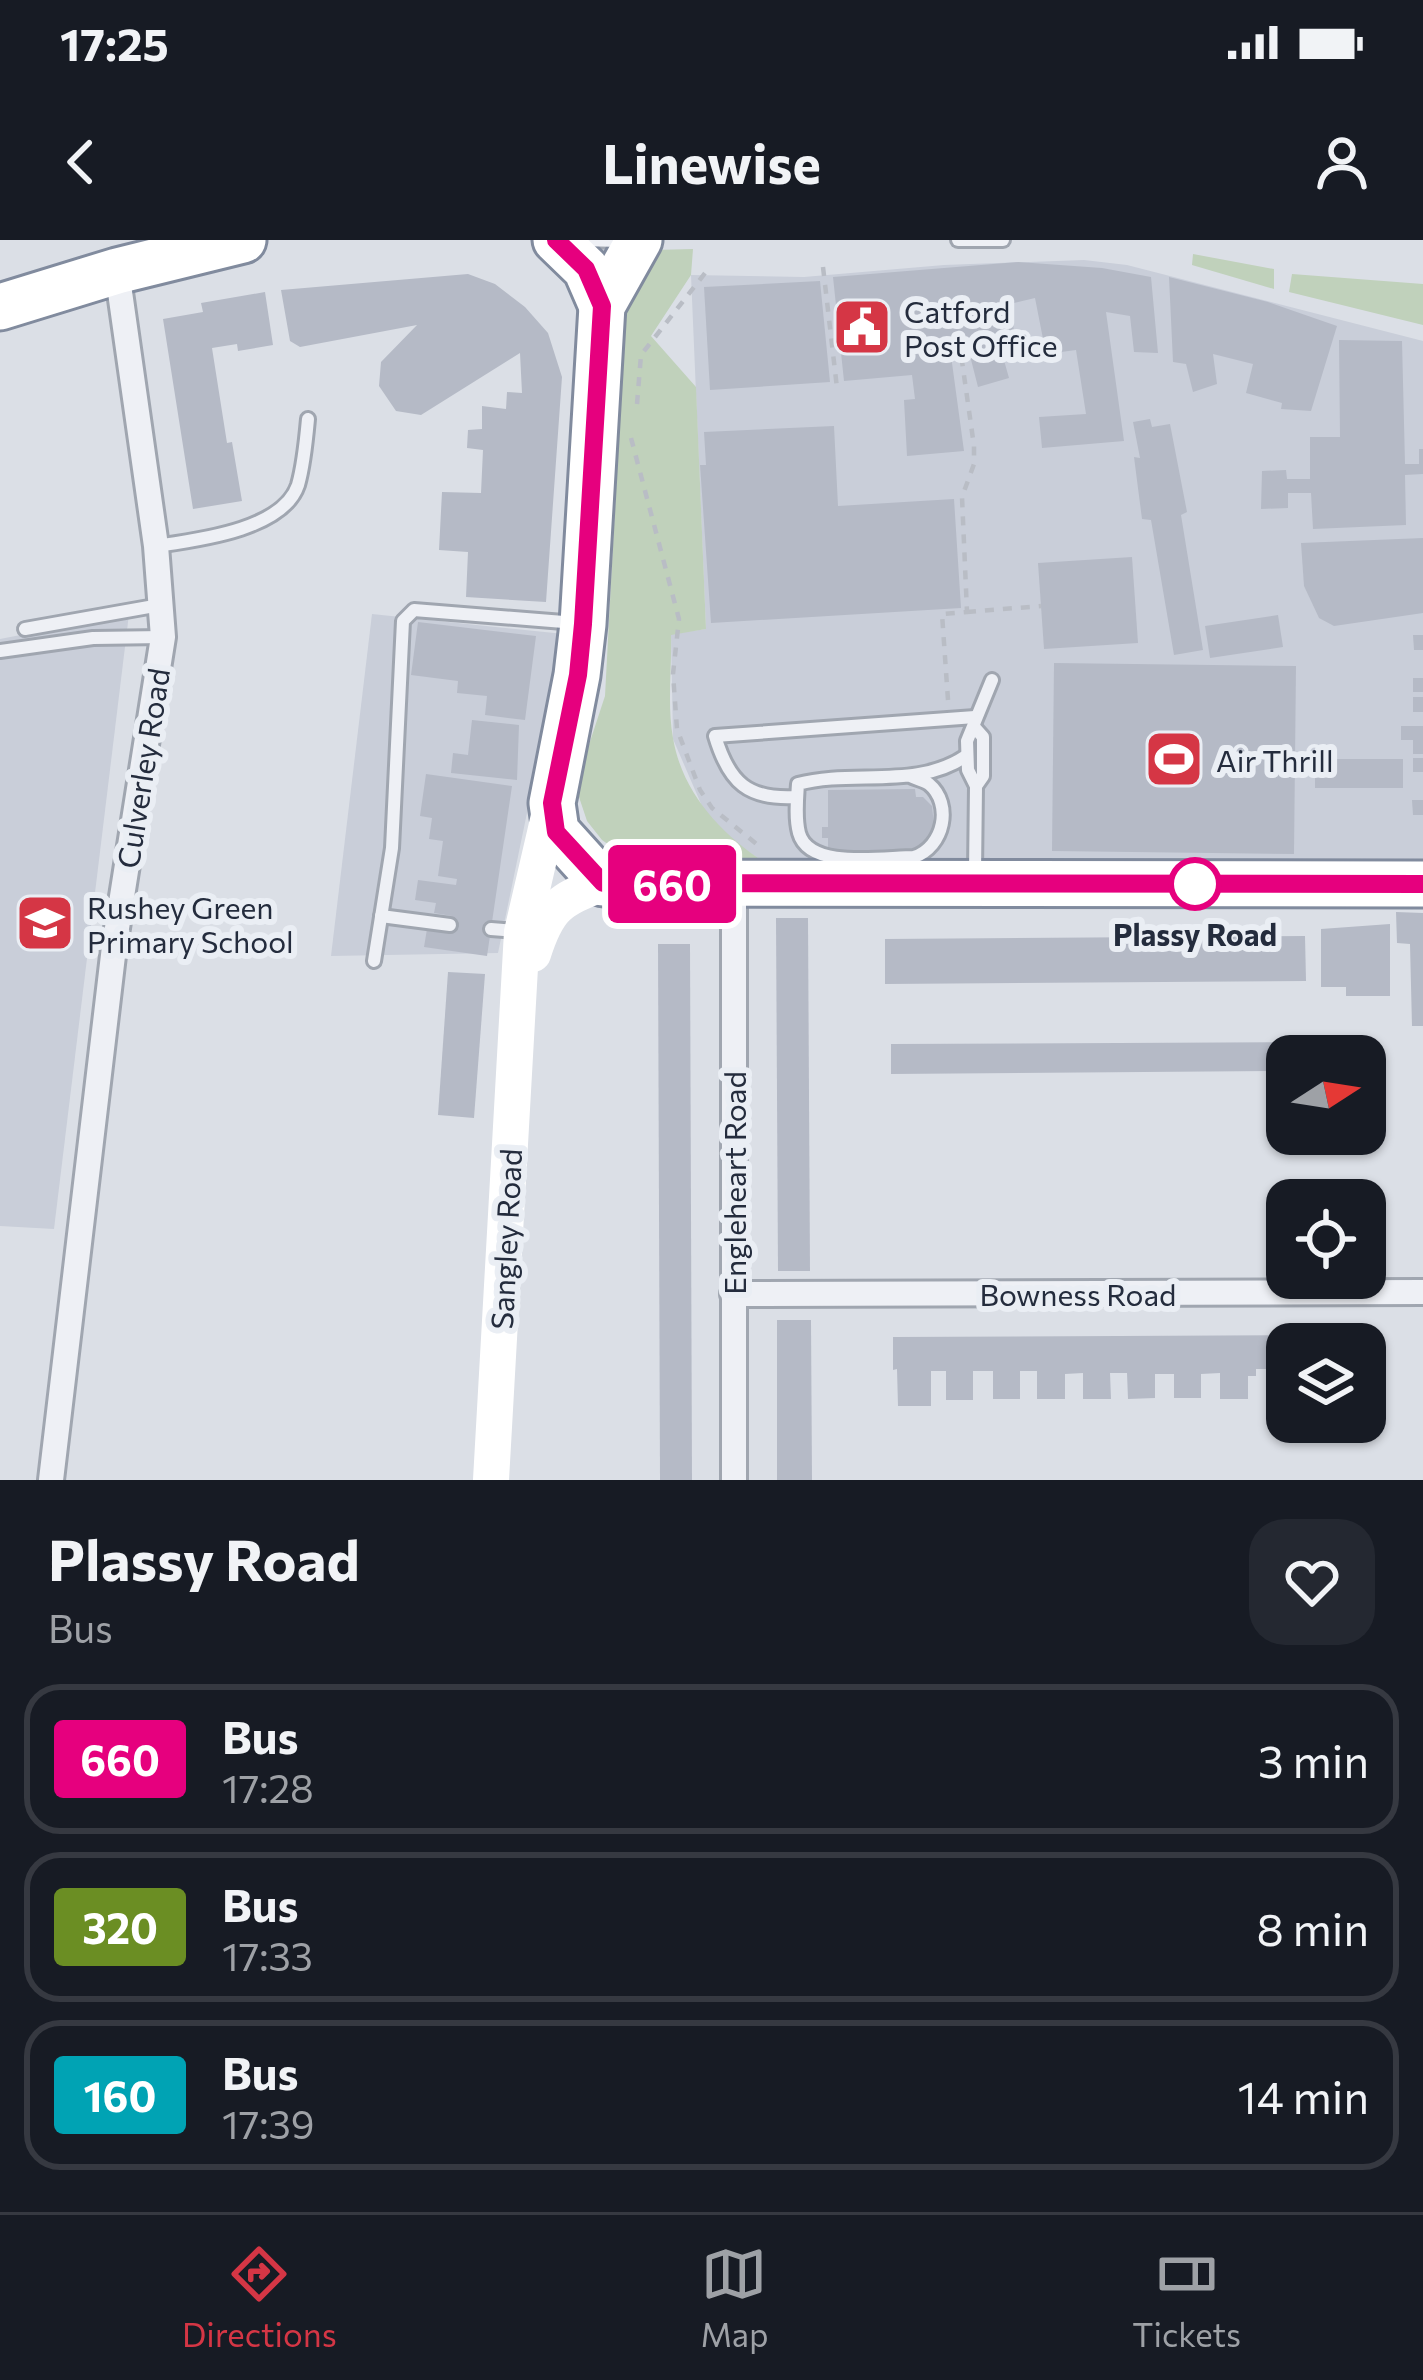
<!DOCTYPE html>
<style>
:root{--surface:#171b24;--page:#242831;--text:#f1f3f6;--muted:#9ea1a6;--line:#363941;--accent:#d53645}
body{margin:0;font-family:Commissioner,sans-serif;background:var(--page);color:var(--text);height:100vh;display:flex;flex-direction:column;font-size:45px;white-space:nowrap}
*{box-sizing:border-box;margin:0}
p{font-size:39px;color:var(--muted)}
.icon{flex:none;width:66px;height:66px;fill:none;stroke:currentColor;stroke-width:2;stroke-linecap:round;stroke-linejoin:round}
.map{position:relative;height:1240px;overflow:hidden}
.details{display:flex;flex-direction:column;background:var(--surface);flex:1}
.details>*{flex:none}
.badge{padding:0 24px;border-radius:9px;font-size:42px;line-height:78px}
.needle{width:78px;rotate:78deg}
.controls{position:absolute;left:1266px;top:795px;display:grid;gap:24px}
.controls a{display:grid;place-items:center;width:120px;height:120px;border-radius:24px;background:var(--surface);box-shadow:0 3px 9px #0004;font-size:60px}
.map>.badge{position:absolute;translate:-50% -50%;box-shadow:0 0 0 6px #fff}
.round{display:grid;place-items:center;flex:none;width:126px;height:126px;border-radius:36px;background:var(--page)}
.overview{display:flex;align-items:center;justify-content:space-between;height:204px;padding:0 48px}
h1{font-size:57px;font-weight:700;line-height:90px}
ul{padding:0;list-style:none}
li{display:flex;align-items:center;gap:36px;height:150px;margin:0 24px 18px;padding:0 24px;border:6px solid var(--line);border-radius:36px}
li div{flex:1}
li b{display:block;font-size:45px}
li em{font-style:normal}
li .badge{min-width:132px;font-weight:700;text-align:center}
.status{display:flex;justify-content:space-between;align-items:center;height:84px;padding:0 60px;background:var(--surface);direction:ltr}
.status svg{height:33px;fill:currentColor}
header{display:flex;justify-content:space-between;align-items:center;height:156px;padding:0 48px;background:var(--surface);font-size:54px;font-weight:700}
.dock{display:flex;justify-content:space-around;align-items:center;height:168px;border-top:3px solid var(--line);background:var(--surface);font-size:33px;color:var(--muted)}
.dock a{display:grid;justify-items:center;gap:6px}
.dock .current{color:var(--accent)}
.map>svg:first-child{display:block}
.built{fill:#c9ced9}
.green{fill:#c0d1bb}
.building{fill:#b5bac6}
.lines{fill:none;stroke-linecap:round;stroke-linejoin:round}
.lane-casing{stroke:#a0a6b0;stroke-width:18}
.street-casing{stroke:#a0a6b0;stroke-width:30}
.highway-casing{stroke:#818b9e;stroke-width:51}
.path{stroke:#b9bdc5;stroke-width:4.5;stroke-dasharray:9 9;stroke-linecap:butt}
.lane{stroke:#eef0f5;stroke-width:12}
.street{stroke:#eef0f5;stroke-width:24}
.secondary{stroke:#fff;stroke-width:36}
.highway{stroke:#fff;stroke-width:45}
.line-casing{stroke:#fff;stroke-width:27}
.line{stroke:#e6007e;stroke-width:18}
.stop-dot{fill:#fff;stroke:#e6007e;stroke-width:6}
.labels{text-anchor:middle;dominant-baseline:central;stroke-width:12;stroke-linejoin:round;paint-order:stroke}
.poi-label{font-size:30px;fill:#242c3d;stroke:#eaeef4;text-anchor:start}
.street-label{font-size:30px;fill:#242c3d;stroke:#eaeef4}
.stop-label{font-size:30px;font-weight:bold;fill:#242c3d;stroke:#eaeef4}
</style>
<div class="status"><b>17:25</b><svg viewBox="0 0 49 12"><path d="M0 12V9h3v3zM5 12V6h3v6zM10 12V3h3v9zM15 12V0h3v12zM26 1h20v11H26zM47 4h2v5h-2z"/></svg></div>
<header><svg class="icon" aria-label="back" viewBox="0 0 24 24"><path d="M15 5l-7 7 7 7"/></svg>Linewise<svg class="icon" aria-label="person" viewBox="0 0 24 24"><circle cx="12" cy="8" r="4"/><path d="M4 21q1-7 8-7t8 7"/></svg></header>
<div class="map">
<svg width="1423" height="1240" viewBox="0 0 1423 1240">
<rect width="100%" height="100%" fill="#dbdfe6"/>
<g class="built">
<polygon points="1084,20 1127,25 1423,101 1423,622 764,622 735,603 705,573 673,499 671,394 706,389 691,35 804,37 944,25"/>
<polygon points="129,374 54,989 0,986 0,399"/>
<polygon points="372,374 564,394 498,713 331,716"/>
</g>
<g class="green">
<path d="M693,9L691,35L651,96L696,147L706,389L671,395C672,428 667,465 673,498C682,552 720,593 764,622L628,618L602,600L587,581L579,557L578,538L605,456L627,41L654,10Z"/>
<polygon points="1193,14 1274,29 1274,49 1192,25"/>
<polygon points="1292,34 1423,44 1423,85 1289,52"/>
</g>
<g class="building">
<polygon points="1018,22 1102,28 1151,37 1158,113 1134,112 1130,76 1106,72 1124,201 1042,208 1039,177 1086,174 1076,110 1046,114 1035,58 1010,64 1015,98 998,99 1009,138 978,147 966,100 949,101 964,211 907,216 904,160 915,159 912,135 844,141 833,37"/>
<polygon points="468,34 495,44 525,67 548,93 562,137 546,362 466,357 468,312 439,310 442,252 481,253 483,210 467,208 468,190 482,189 482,166 506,169 507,152 522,153 520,113 421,175 396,171 379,146 381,122 417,85 300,107 290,101 281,50"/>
<polygon points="1169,37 1268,62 1337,86 1311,171 1281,169 1282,163 1246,153 1253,124 1213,114 1217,144 1193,152 1186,124 1173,122"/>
<polygon points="820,41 830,142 710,150 704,47"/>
<polygon points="265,52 273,105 238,111 237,104 212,108 227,203 232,202 242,261 193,269 163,79 203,72 201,63"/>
<polygon points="1339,100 1402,101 1405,224 1419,224 1419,209 1423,209 1423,234 1405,235 1406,285 1313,289 1311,253 1288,253 1288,268 1261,269 1262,231 1286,230 1287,239 1310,239 1310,197 1340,197"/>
<polygon points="1150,179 1152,187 1170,184 1187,272 1181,275 1203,410 1174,415 1151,280 1142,279 1134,217 1140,218 1133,182"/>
<polygon points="834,186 838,266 954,259 961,368 711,383 700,225 706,225 704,192"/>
<polygon points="1423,298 1423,373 1334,386 1319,378 1304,346 1301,303"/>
<polygon points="1132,317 1138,403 1044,409 1038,323"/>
<polygon points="1278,375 1283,407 1210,418 1205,386"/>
<polygon points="418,382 536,396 525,480 485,475 487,456 457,453 458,441 411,435"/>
<polygon points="1413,395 1423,395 1423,410 1414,410"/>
<polygon points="1054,423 1296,426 1294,614 1052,611"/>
<rect x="1413" y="438" width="10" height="14"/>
<rect x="1413" y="457" width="10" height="15"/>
<polygon points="472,480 519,485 517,540 451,533 453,513 468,515"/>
<polygon points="1401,486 1423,486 1423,514 1413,514 1413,500 1401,500"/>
<rect x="1413" y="518" width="10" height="14"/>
<rect x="1315" y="519" width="88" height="29"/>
<polygon points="426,534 512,546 487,716 424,707 427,689 449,692 452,676 434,673 436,663 415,660 418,640 456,645 457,639 438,636 443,601 429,599 432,578 420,576"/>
<polygon points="915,549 916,557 923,557 932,566 935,595 915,615 828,615 828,598 822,598 822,587 828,587 828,550"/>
<polygon points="1412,560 1423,560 1423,575 1413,575"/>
<polygon points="1396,672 1423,673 1423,786 1412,786 1410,704 1397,703"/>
<polygon points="776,678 808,678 810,1031 778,1031"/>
<polygon points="1390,684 1390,756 1346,756 1346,747 1321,747 1321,689"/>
<polygon points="1305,696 1306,741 885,744 885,699"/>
<polygon points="658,704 690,704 692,1240 660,1240"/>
<polygon points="448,732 485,734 474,878 438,875"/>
<polygon points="1305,802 1305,816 1287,816 1287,831 891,834 891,804"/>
<polygon points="777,1080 811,1080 812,1240 777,1240"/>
<polygon points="1308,1095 1308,1104 1287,1104 1287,1176 1266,1176 1266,1129 1256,1129 1256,1136 1248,1136 1248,1159 1220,1159 1220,1133 1201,1134 1201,1158 1174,1158 1174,1134 1155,1134 1155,1158 1128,1159 1127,1133 1110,1133 1111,1159 1083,1159 1083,1133 1065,1134 1065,1159 1037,1159 1037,1131 1020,1131 1020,1159 993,1159 993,1131 973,1131 973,1160 946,1160 946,1131 931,1131 931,1166 898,1166 897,1129 893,1130 893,1097"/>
</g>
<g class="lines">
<g class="lane-casing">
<g id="lane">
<polyline points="578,0 623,1"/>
<polyline points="958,0 1003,0"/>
<path d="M156,306C197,300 283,290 298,245C304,224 306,201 308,179"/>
<polyline points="25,389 160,365"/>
<polyline points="0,411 93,398 163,397"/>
<polyline points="975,488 983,497 983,536 976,546"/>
<path d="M910,536C916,539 923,540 929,544C953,564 944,607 914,617C883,617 809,630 799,593C795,578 797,559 798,544C853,529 916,550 966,516"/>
<path d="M797,557C748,560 729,543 715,496L975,477"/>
<polyline points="975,632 976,546 968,530 967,501 992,440"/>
<polyline points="381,676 450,685"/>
<polyline points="491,689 515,691"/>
<polyline points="374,721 392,608 403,381 414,370 576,383"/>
</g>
</g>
<g class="street-casing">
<g id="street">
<polyline points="733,1054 1423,1052"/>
<polyline points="51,1240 114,707 163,397 156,306 117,31"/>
<polyline points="734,1240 734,645"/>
</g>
</g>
<g class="highway-casing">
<g id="highway">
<polyline points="556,0 586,29 602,66"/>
<polyline points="639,0 602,66 583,384 577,435 552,563 556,591 603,643 1423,644"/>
<polyline points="0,67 117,31 243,0"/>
</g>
</g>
<g class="path">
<polyline points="823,27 837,148"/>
<polyline points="637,164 641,115 709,28"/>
<polyline points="631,198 679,379 673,434 677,489 700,550 712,568 759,606"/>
<polyline points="967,372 1041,366"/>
<polyline points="948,460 942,374 967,372 962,257 974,224 974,206 959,100"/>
</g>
<use href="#lane" class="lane"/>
<use href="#street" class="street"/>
<g class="secondary">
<path d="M533,714C548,667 558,661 603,643"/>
<polyline points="491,1240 522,692 552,563"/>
</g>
<use href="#highway" class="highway"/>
</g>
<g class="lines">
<g class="line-casing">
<polyline id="line" points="556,0 586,29 602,66 583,384 578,435 552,563 556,592 603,643 1423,644"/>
</g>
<use href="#line" class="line"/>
</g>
<defs>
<g id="civic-square" transform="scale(3)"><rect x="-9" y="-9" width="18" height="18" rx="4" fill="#d53645" stroke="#eaeef4"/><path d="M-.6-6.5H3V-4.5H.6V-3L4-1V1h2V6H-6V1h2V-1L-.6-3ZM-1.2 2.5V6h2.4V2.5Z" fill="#fff"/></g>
<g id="stadium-square" transform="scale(3)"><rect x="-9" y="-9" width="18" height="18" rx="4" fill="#d53645" stroke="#eaeef4"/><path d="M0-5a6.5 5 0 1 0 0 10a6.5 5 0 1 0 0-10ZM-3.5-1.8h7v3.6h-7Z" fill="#fff"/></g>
<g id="school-square" transform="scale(3)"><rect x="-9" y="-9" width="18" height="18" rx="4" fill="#d53645" stroke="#eaeef4"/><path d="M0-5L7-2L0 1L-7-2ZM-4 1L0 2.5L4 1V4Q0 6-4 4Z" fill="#fff"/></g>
</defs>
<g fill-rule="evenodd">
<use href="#civic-square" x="862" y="87"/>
<use href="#stadium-square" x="1174" y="519"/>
<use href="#school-square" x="45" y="683"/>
</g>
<circle class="stop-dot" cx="1195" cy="644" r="24"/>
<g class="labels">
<g class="poi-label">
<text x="904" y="70">Catford<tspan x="904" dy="34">Post Office</tspan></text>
<text x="1216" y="519">Air Thrill</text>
<text x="87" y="666">Rushey Green<tspan x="87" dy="34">Primary School</tspan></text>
</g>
<g class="street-label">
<text transform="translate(142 528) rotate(-81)">Culverley Road</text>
<text transform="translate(733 943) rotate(-90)">Engleheart Road</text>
<text transform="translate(505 999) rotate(-87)">Sangley Road</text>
<text x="1078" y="1053">Bowness Road</text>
</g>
<g class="stop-label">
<text x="1195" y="693">Plassy Road</text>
</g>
</g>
</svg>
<div class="controls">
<a><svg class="needle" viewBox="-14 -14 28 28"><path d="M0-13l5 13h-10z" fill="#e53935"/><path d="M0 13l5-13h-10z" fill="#9ea1a6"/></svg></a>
<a><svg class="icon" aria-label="locate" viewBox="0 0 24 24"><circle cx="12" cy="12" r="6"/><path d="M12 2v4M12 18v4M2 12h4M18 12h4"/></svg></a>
<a><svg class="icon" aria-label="layers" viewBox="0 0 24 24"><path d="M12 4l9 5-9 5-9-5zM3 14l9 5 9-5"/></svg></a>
</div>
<b class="badge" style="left:672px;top:644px;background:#e6007e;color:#fff">660</b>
</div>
<section class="details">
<div class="overview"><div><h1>Plassy Road</h1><p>Bus</p></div><a class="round"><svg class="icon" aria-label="heart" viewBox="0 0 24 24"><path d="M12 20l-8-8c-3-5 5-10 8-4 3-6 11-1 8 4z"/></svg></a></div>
<ul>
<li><span class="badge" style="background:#e6007e;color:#fff">660</span><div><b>Bus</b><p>17:28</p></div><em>3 min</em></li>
<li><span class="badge" style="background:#6b8e23;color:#fff">320</span><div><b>Bus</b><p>17:33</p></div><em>8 min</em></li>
<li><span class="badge" style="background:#00a3b4;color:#fff">160</span><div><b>Bus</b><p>17:39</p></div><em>14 min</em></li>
</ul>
</section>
<nav class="dock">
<a class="current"><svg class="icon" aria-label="directions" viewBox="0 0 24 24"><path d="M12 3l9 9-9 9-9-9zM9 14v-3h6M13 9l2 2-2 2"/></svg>Directions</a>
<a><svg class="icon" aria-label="map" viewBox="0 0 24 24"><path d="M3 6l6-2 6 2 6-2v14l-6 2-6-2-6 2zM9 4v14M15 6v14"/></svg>Map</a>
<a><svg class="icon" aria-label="tickets" viewBox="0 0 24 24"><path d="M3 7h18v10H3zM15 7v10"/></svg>Tickets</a>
</nav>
